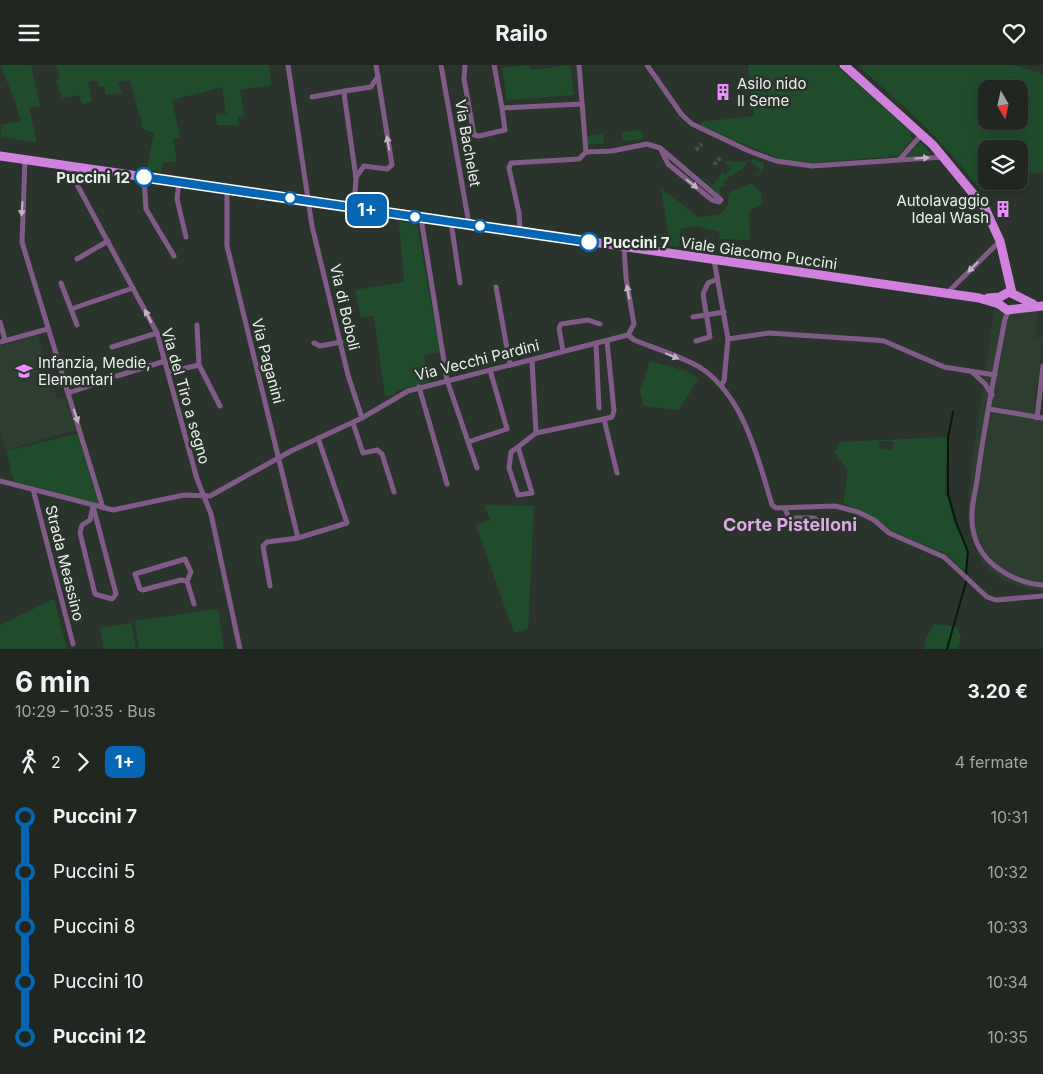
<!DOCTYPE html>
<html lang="it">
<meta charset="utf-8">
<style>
:root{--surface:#202721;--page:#282f2a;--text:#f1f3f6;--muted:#a2a5a5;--line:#3d443f}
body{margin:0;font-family:Inter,sans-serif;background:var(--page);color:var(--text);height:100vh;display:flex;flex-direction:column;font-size:19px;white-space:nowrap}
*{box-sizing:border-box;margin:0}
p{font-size:16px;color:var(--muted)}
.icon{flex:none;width:28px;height:28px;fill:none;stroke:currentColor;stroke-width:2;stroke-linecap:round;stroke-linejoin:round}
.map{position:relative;height:584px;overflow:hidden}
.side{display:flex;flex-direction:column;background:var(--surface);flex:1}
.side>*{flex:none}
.badge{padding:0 10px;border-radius:8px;font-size:18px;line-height:32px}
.needle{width:32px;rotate:171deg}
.controls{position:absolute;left:978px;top:15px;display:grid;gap:10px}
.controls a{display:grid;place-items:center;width:50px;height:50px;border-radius:10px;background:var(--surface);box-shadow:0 2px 12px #0003,0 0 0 1px var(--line);font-size:25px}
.map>.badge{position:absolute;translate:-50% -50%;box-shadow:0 0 0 2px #fff}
.legs{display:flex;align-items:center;gap:8px;height:55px;padding:0 15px;font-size:16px}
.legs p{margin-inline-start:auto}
.head{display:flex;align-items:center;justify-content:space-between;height:85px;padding:0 15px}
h1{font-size:28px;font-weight:700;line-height:38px}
ul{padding:0 15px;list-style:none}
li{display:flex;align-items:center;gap:18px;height:55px;font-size:19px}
li i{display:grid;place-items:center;width:8px;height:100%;margin:0 6px;background:currentColor}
li i::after{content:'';width:12px;height:12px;margin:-6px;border:4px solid;border-radius:50%;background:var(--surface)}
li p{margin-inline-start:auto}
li:first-child i{background:linear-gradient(#0000 50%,currentColor 0)}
li:last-child i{background:linear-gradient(currentColor 50%,#0000 0)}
header{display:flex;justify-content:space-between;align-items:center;height:65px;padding:0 15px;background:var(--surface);font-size:22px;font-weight:700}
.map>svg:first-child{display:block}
.built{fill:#2d3d30}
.green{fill:#1f4d2c;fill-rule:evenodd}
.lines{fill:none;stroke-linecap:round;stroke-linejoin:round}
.stream{stroke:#021b09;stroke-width:2}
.pedestrian-tunnel{stroke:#475049;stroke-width:4;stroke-dasharray:4 2;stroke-linecap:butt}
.minor{stroke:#815b88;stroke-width:5}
.primary{stroke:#cf81dd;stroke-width:9}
.oneway{fill:#c0b4c3}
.line-1-casing{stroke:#fff;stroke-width:11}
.line-1{stroke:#0566b3;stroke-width:8}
.stop-1-dot{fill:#fff;stroke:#0566b3;stroke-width:2.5}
.labels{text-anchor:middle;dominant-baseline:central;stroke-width:5;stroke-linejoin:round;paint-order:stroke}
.poi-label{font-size:15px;fill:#eaf0eb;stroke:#2a342c;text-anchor:start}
.street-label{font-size:15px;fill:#eaf0eb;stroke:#2a342c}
.stop-label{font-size:15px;font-weight:bold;fill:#eaf0eb;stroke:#2a342c;text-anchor:end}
.quarter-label{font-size:18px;font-weight:bold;fill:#dca9e5;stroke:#2a342c}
</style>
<header><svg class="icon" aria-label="menu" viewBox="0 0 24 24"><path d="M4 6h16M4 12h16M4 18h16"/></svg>Railo<svg class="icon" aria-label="heart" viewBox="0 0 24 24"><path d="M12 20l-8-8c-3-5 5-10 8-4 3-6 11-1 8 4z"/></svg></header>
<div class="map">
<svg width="1043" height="584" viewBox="0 0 1043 584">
<rect width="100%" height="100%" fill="#2a342c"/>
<g class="built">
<polygon points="995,241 1038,247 1035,272 1043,273 1034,349 1043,350 1043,527 1017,521 999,513 983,499 971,472 968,449 972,396"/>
<polygon points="38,270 57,334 65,332 76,365 6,385 0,365 0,281"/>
</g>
<g class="green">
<polygon points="0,0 31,0 40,41 29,43 37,78 1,71 1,60 21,56 14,33"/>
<polygon points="56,0 269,0 271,20 240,25 244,51 238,52 239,60 217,60 216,50 226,49 222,22 172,35 180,72 173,74 177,97 163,97 162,107 147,104 154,68 143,64 130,15 118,17 122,28 106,30 104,21 99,22 97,15 88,17 92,37 82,39 79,30 62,33 56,16 60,14"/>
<polygon points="529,0 530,5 570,0 574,30 507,35 502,3"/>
<polygon points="748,0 836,0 910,66 912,75 898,91 811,98 782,95 701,61 701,57 754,51"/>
<path d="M859,0H1013L1043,9V107L1019,110V84H986V116H1000L981,121L976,120C944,76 904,41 864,6ZM986,24H1019V56H986Z"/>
<polygon points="641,65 643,74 588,80 588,71 603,69 604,78 621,76 623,75 621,67"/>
<polygon points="920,77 932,89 907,91"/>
<polygon points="749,94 742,104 723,116 725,121 719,123 722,134 710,123 712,121 697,109 713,120 723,107 726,110 731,103 725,98 727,96 744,97"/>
<polygon points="753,94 764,98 763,106 750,115 761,105 751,97"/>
<polygon points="751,118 761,127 762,140 751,144 749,152 750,175 720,174 719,167 696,161 681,164 679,182 654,179 653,169 668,168 661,123 698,152 721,149 727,141 729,128"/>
<polygon points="399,156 417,160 440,287 424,290 428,317 399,325 393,330 385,331 374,251 361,252 355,225 404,217"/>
<polygon points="650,296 686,306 698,314 679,345 644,341 640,326"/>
<polygon points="77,369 99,440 14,417 6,386"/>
<path d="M947,372L945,431H947L954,457L967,487L964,507L948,490L892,466L859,444L843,439L848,406L834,386L841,377ZM880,376H893V385L879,383Z"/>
<polygon points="484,440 534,441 528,564 514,568 476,460 490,455"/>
<polygon points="54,534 67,584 0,584 0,560"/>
<polygon points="218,544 224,584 139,584 135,556"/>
<polygon points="131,558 136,584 104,584 100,563"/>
<polygon points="934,559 957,562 961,573 957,584 924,584 926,572"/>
</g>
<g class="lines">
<g class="stream">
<polyline points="953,347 948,373 948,429 956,457 968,487 966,509"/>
<polyline points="947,584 966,517"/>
</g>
<g class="pedestrian-tunnel">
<polyline points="696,85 702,79"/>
<polyline points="714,100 720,93"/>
</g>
<g class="minor">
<polyline points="288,0 312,161 348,310 362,353"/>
<polyline points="441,0 469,159"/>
<polyline points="465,0 464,14 474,70 479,71 505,65 502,43"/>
<polyline points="494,0 502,43 582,39"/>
<polyline points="647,0 682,50 692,59 749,86 776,96 812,101 943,92"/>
<polyline points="312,32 345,26"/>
<polyline points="586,87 612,86 647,79 660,83 721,135 719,137 712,135 668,99 660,83"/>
<polyline points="900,94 922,69"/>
<polyline points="25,95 22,177 103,443"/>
<polyline points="67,101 157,268 197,414 211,449 240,584"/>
<polyline points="144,112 146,144 174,191"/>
<polyline points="356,112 364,101 387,104 392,100 376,0"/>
<polyline points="179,117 177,134 186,172"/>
<polyline points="227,124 227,181 298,473"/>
<polyline points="354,143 356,113 344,28 345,26 371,22 378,11"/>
<polyline points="421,153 447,315 477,403"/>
<polyline points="451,157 460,218"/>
<polyline points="520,167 519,148 509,103 511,98 579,94 586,87 579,0"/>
<polyline points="77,194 108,176"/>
<polyline points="714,195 728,274 724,316 721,320"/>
<polyline points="61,218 71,244"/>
<polyline points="496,222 510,300"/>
<polyline points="947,228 1000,176"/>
<path d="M1009,245L1005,254C995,307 984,361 977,416C974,433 969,451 974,469C981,499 1014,518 1043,520"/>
<polyline points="693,252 724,247"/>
<polyline points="0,257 5,275"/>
<polyline points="77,260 71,244 133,223"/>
<polyline points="197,260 199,300 220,341"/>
<path d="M628,270L634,275C654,283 683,292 701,303C744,332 758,393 772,440L776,443L835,441L858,447L874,455L889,468L944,492L987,532L996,535L1043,531"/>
<polyline points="728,274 769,268 874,275 884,276 944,302 995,310"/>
<polyline points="696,276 710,272 703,229 708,218 717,214"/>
<polyline points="0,277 48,264"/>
<polyline points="314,278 320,281 341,277"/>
<polyline points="596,278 599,343"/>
<polyline points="112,282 157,268"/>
<polyline points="563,286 559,263 561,259 588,255 600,259"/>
<polyline points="168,307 199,300"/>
<polyline points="972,307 985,319 992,330"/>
<polyline points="117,311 165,296"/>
<polyline points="419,322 447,419"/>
<polyline points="68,328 110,314"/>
<polyline points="989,344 1043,353"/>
<polyline points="1037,353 1043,301"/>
<polyline points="604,354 612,352 614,346 607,276"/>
<polyline points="353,358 363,388 377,385 382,389 394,427"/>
<polyline points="536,368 604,354 617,408"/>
<polyline points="468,377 507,364 490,305"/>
<polyline points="518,382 511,387 509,403 518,430 532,428 518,382 536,368 532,295"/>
<polyline points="0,416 113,445 184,430 210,431 291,386 362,353 408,326 628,270 634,259 626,213 624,182"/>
<polyline points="33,424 73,579"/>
<polygon points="93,441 116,529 112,534 95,529 80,468 82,460 90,455"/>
<polyline points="785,444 789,453 814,453 830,463"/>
<polyline points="187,516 181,515 143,525 140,524 135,509 185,494 191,507 187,516 194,539"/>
<polyline points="270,521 263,481 267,477 298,473 347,458 318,373"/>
</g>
<g class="primary">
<polyline points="844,0 933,80 985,143 1000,176 1012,228"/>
<polyline points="0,91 979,233 999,239 1007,245 1043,241"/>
<polyline points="988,233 1000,232 1009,227 1033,239"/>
</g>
</g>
<defs><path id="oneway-solid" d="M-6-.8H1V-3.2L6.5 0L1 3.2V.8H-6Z" transform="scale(1.25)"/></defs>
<g class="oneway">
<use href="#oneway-solid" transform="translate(388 78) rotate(-100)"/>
<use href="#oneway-solid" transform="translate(922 93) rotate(-4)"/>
<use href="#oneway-solid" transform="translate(692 119) rotate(39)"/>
<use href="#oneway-solid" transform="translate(22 144) rotate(94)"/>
<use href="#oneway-solid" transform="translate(973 202) rotate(135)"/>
<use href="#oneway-solid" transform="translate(628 227) rotate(-100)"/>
<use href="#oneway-solid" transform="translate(148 251) rotate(-117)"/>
<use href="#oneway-solid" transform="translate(672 291) rotate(23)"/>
<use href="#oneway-solid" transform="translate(76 351) rotate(71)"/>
</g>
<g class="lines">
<g class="line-1-casing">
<polyline id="line-1" points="144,112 589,177"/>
</g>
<use href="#line-1" class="line-1"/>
</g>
<defs>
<g id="building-bare" transform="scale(1.35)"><path d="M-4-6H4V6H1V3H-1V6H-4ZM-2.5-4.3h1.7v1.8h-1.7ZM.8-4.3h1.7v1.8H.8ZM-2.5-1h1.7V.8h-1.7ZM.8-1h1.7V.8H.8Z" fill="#eb8dfc" stroke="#2a342c" stroke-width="2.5" paint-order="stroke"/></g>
<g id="school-bare" transform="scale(1.35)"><path d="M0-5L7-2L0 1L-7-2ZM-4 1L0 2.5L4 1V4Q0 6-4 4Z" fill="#eb8dfc" stroke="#2a342c" stroke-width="2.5" paint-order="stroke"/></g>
</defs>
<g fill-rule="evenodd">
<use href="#building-bare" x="723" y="27"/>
<use href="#building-bare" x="1003" y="144"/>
<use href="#school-bare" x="24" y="306"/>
</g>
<g class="stop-1-dot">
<circle cx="144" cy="112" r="9"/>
<circle cx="290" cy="133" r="6"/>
<circle cx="415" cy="152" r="6"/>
<circle cx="480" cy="161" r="6"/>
<circle cx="589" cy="177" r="9"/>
</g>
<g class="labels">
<g class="poi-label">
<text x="737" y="18">Asilo nido<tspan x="737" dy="17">Il Seme</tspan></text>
<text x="989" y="135" text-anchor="end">Autolavaggio<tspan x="989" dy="17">Ideal Wash</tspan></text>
<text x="38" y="297">Infanzia, Medie,<tspan x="38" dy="17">Elementari</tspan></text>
</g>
<g class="street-label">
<text transform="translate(468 78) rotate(80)">Via Bachelet</text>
<text transform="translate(759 188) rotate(8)">Viale Giacomo Puccini</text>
<text transform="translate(345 242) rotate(77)">Via di Boboli</text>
<text transform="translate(477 295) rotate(-14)">Via Vecchi Pardini</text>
<text transform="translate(268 296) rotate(75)">Via Paganini</text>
<text transform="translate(186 331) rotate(74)">Via del Tiro a segno</text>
<text transform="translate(65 498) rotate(76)">Strada Meassino</text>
</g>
<g class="stop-label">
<text x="130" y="112">Puccini 12</text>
<text x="603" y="177" text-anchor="start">Puccini 7</text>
</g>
<g class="quarter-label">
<text x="790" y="459">Corte Pistelloni</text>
</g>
</g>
</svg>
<div class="controls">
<a><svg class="needle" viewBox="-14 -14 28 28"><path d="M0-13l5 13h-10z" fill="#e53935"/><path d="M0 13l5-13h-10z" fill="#a2a5a5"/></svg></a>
<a><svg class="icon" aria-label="layers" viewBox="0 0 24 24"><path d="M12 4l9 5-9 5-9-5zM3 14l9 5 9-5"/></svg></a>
</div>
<b class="badge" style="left:367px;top:145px;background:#0566b3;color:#fff">1+</b>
</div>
<section class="side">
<div class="head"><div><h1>6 min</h1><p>10:29 – 10:35 · Bus</p></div><b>3.20 €</b></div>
<div class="legs"><svg class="icon" aria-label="walk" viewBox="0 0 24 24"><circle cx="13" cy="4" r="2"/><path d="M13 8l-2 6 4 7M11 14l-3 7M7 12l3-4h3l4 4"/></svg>2<svg class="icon" aria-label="forward" viewBox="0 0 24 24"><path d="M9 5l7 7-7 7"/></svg><b class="badge" style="background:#0566b3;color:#fff">1+</b><p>4 fermate</p></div>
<ul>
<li><i style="color:#0566b3"></i><b>Puccini 7</b><p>10:31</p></li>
<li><i style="color:#0566b3"></i><span>Puccini 5</span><p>10:32</p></li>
<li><i style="color:#0566b3"></i><span>Puccini 8</span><p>10:33</p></li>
<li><i style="color:#0566b3"></i><span>Puccini 10</span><p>10:34</p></li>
<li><i style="color:#0566b3"></i><b>Puccini 12</b><p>10:35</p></li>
</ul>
</section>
